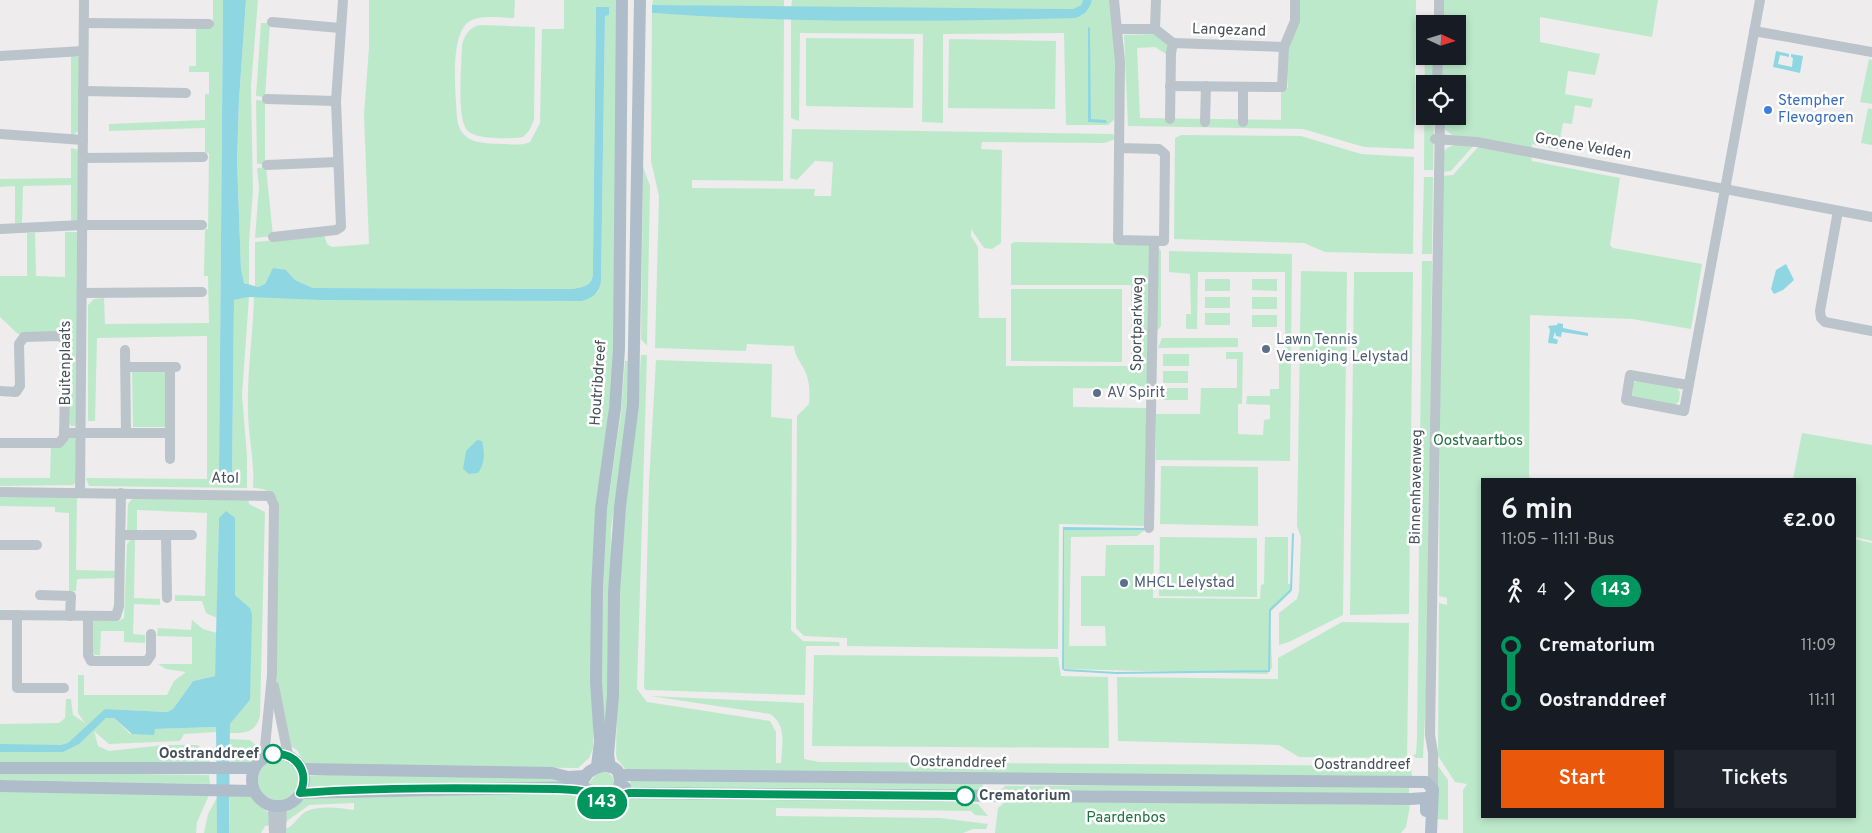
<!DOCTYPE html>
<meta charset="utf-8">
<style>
:root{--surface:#171b24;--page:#20242c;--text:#f1f3f6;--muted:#9ea1a6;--accent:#ea580c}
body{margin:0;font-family:Overpass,sans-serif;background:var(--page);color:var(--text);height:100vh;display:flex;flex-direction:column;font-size:19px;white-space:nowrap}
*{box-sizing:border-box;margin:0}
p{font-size:16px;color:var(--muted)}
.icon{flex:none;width:28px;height:28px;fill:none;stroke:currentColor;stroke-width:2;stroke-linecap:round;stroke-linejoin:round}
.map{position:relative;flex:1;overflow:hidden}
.drawer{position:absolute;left:1481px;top:478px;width:375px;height:340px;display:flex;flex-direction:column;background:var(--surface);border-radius:0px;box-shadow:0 2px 8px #0003}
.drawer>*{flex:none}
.badge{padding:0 10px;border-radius:16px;font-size:18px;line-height:32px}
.needle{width:32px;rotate:94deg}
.fabs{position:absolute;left:1416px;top:15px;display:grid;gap:10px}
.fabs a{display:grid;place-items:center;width:50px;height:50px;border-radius:0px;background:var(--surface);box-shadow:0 2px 8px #0003;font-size:25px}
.map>.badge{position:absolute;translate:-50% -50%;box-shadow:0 0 0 2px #fff}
.legs{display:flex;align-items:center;gap:8px;height:55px;padding:0 20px;font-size:16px}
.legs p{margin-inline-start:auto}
.head{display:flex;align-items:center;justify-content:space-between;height:85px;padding:0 20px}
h1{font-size:28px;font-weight:600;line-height:38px}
.primary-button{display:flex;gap:10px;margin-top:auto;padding:10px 20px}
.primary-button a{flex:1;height:58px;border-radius:0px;background:var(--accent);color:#fff;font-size:20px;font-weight:600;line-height:58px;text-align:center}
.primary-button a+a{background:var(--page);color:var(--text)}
ul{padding:0 20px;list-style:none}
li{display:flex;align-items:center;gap:18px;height:55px;font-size:19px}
li i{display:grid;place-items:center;width:8px;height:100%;margin:0 6px;background:currentColor}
li i::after{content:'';width:12px;height:12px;margin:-6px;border:4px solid;border-radius:50%;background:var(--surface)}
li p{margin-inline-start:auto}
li:first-child i{background:linear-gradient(#0000 50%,currentColor 0)}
li:last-child i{background:linear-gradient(currentColor 50%,#0000 0)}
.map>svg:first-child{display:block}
.green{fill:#bde9cb}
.water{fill:#8ed7e2}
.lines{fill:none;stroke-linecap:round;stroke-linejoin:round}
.stream{stroke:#8ed7e2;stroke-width:2}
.minor{stroke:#bbc4ca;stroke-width:10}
.major{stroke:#aebdc9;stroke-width:12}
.line-1-casing{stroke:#fff;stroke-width:11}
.line-1{stroke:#00965e;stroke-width:8}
.shop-dot{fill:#3f7fe0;stroke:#fff;stroke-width:2}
.service-dot{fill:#5c6f8a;stroke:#fff;stroke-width:2}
.stop-1-dot{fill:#fff;stroke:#00965e;stroke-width:2.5}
.labels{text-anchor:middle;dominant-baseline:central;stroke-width:5;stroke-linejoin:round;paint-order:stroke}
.street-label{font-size:15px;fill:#465057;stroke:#fff}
.shop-label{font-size:15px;fill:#366cbe;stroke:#fff;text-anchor:start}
.service-label{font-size:15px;fill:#4e5e75;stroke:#fff;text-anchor:start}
.park-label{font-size:15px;fill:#1f7142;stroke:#fff}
.stop-label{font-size:15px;font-weight:bold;fill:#465057;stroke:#fff;text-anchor:end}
</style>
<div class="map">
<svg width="1872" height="833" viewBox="0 0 1872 833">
<rect width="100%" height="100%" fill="#eeecec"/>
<g class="green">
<polygon points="213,0 223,0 219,471 232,476 234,300 249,297 242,395 247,456 247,488 89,486 86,478 207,479 207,336 97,338 95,421 88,421 88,305 94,299 104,298 105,324 209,323 208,276 204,276 205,229 208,229 209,153 205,153 205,128 109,131 109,124 205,120 205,94 209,94 209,72 189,72 189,66 196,66 196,28 213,28"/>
<polygon points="246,0 258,0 251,86 253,191 249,241 249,286 242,280 241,270 237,160 239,100"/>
<path d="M369,0H515L514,18C502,18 484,15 472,20C448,30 456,96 457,118C460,144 482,143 502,144C511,144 522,146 530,142L540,123L542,29H564V0H618L614,360L593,565V748L589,758L578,768L306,765L297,750L290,746L278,695L277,681L278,500C270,491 264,488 253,488C255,461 248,436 248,410C247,372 253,335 254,297L582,301L598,292L601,282L605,15L609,7H596L593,260C593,281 595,285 573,289L313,288L295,280L286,270L270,274L265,284L258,287L255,286V242L324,235L327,244L332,247L369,244L364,115L369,47Z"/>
<polygon points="653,0 784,0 784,8 652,5"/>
<polygon points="792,0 1083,0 1081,5 1073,9 791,8"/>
<polygon points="1092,0 1110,0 1116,60 1114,120 1108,125 1066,125 1064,33 943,34 943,123 922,122 923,34 800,33 799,121 791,118 791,19 988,20 1081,16 1089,8"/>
<polygon points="1299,0 1416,0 1414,149 1364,147 1303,129 1128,126 1124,35 1154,34 1170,45 1166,54 1155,47 1137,48 1140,118 1281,120 1281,89 1288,88 1286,44"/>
<polygon points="1443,0 1658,0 1652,37 1540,17 1540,42 1600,54 1595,75 1568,71 1565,94 1593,99 1591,108 1575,105 1572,124 1563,123 1558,149 1532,144 1532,150 1455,137 1444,129 1442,116 1458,116 1458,84 1442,84 1442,56 1458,56 1458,24 1443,24"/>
<path d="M652,13L784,19L783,181L692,180V188L815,189L814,196H831L833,162L815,161L797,180L790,178L792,129L1113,134L1115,137L1113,140L1104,143L982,142L981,149L1002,150L1001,243L992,249L984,248L971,229V236L978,247L979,318H1006V366H1131V285H1011V244L1014,242L1151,244L1159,248L1161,251V326L1152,338L1149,389L1073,388V407L1149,408L1146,526L1059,524L1058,649L847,646V638L804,636L796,628L797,416L809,404C810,393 810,382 805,371C800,361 795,357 794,346L747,344L746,351L655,348L659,196L651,161Z"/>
<polygon points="261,23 270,23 265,97 256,96"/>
<path d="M480,25L535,27L534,120L529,131L523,137C511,139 475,140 467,130C456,117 462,62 462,45C464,35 470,27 480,25Z"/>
<polygon points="806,38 914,39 913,108 806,106"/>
<polygon points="1425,38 1425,56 1435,56 1434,84 1425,84 1425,116 1434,116 1433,170 1424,170"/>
<polygon points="949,39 1056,41 1055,109 948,108"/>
<polygon points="71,55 79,57 80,130 71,136"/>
<polygon points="1869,59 1872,60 1872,104 1860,102"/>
<polygon points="256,100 265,101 265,164 257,164"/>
<polygon points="1868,108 1872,109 1872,145 1861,143"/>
<polygon points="1181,135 1301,136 1361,154 1414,157 1413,254 1325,252 1304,243 1174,239 1175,138"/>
<path d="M1465,144L1474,145L1451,171L1441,172C1443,149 1442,146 1465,144Z"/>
<polygon points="1479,146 1531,156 1532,161 1620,178 1610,245 1613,248 1702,264 1691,329 1632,319 1530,315 1529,477 1535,479 1482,479 1482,816 1855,816 1855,539 1872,543 1872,833 1463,833 1463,790 1467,784 1455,782 1438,756 1439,603 1447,605 1447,598 1439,596 1441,176 1453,175"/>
<polygon points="71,148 79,150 78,222 71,222 71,185 23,186 22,223 15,223 15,186 0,187 0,179 71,178"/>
<polygon points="266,167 273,236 255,238 259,187 257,168"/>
<polygon points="643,167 650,186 647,346 641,339"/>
<polygon points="1424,177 1433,177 1432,254 1422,254"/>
<polygon points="65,232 78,232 77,426 71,426 69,423 70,334 18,334 0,317 0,276 27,276 27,233 35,233 36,276 65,277"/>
<polygon points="1169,251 1292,254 1290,461 1156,460 1156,414 1200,414 1201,388 1237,388 1237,359 1226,359 1226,352 1243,352 1242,404 1238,404 1238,434 1263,435 1264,420 1270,419 1270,405 1246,404 1247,396 1270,396 1270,389 1279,389 1279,363 1285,362 1285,272 1198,272 1197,329 1186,329 1186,314 1191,314 1190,274 1169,272"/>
<polygon points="1422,261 1432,261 1428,653 1423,758 1416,758 1413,755 1416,754 1417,739"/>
<polygon points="1301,271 1347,272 1343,615 1289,642 1279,645 1279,613 1297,599 1299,591 1301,537 1297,526"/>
<polygon points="1354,272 1413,272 1409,614 1350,615"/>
<rect x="1205" y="279" width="25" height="12"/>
<polygon points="1252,279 1277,279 1277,291 1252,290"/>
<polygon points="1011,289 1122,289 1122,362 1011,361"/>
<rect x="1205" y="297" width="25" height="11"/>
<rect x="1252" y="297" width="25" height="12"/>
<rect x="1205" y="313" width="25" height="12"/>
<rect x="1252" y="315" width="25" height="12"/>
<polygon points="1162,338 1238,338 1238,347 1158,348"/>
<rect x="1163" y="354" width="26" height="12"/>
<path d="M641,355H647L637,689L647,702L770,721L776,732V763H781C782,745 787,725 770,714L650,696L804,703V759L819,762L1401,766L1403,761L1410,762L1412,776L627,771L617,759L616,754L620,558L638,404Z"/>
<polygon points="656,360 772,364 771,417 792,419 791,630 803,641 839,642 840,646 806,646 805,695 646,690 644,688 649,482"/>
<polygon points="625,361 631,361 628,416 611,528 610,683 606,755 600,671 606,516 621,413"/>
<polygon points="166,370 165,427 133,427 132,371"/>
<rect x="1163" y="371" width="25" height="12"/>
<polygon points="1638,380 1676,387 1680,392 1679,401 1675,405 1632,397 1633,383"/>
<rect x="1163" y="388" width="25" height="12"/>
<polygon points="1802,433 1872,445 1872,541 1855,537 1855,479 1793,479"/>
<polygon points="71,436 74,436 76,441 75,483 73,485 0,486 0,478 50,478 51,445 63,444"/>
<polygon points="1161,466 1258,467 1258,526 1160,524"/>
<polygon points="0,496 77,497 76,570 116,571 115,578 77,579 76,591 69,591 69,513 55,512 55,507 0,506"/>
<path d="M248,498L249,504L265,512L260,716C255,733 245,733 230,733V724L250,700V608L235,595V518H219L217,618L206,613L202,601H175V595L205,596L207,513L137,510V530H127L128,504L132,499Z"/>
<polygon points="1064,530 1145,530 1137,536 1071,537 1069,646 1106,646 1105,626 1081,626 1081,576 1105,576 1106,545 1154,545 1153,598 1260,599 1261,585 1264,584 1265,537 1288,537 1288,584 1291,584 1291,592 1270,612 1272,668 1267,674 1064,669"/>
<polygon points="1160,537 1257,538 1257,597 1159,596"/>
<polygon points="130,540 135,540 134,598 160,599 160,605 134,604 133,634 145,635 145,643 124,642 124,631 101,631 100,655 95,655 92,652 93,621 119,621 124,618 127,545"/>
<path d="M192,620L203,629L217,633L215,676L193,681L173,709L167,712L105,709L93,729L106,718H114L130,734L155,729L216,727V732L184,734L180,741L109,744L94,731L98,746L109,751L165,745H197C204,748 209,756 211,764L0,762V724L59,723L65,718L66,699H71L73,715L85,723L78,713V675H84V695H167L174,681L186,672L166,669L158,664H192V637L157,636L158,628L191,630Z"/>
<polygon points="1342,622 1409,623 1407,758 1299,757 1279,745 1118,741 1117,677 1278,679 1278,658"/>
<polygon points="814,655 1058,657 1061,676 1108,677 1109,748 812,746"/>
<polygon points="230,739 250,740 261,750 251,764 231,764"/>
<circle cx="278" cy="780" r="20"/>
<polygon points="1438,766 1448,780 1448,820 1437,819"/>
<path d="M599,771C608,772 612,773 615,783L609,791L603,792L589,783Z"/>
<polygon points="0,772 209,775 210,784 0,780"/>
<polygon points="325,775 543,777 579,784 309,786 309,776"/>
<polygon points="631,778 982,784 986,791 629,790"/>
<polygon points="1409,782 1409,794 1142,791 999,792 1005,786"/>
<polygon points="0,791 210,793 197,822 196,833 0,833"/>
<polygon points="230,793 251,795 269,813 272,825 265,826 261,833 229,833"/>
<path d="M559,793L622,799H917L978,804L988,816L975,815L971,811L776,808V816L940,818L988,824L986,829H973L963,833H283V829C293,829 298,815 307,811C322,805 340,808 354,810V803L309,805L283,824L285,813L303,799Z"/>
<polygon points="218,796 217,833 204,833 208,814"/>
<polygon points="1006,801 1408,805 1410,806 1406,827 1401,833 995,833 998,808"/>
</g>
<g class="water">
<path d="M223,0H246L239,100L237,160L241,270L244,283L258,287L265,284L273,268L286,270L295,280L313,288L573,289C595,285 593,281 593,260L596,7H609V15L605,16L601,282C599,293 593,298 582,301L322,300L249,297L234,300L232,476L226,478L219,471Z"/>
<path d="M1083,0H1092C1090,9 1084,16 1075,18C934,22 792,23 652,13V5L1073,9L1081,5Z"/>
<polygon points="1088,27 1090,28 1091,119 1106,120 1107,123 1088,122"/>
<polygon points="1776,51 1789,54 1789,57 1780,55 1778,64 1792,67 1793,58 1791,57 1791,54 1803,56 1800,73 1773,67"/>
<polygon points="1786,264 1794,280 1783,290 1774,294 1771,289 1776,270"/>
<polygon points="1558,323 1563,324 1563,328 1588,333 1588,336 1562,332 1561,337 1556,336 1555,332 1553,338 1558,340 1557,344 1548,343 1550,330 1548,326 1557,325"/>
<path d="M477,440L482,441C485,452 485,464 478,473L469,474L463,469L466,451Z"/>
<polygon points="226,511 235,518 235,595 250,608 252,614 250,700 230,724 229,833 217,833 216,727 155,729 154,735 132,734 114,718 106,718 79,744 63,752 0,752 0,744 61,745 68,743 105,709 167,712 173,709 193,681 215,676 219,518"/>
<polygon points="1063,527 1145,528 1145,530 1064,530 1064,669 1116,672 1117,674 1065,671 1062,669"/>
</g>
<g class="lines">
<polyline class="stream" points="1116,673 1269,671 1270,610 1291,590 1293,534"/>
<g class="minor">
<polyline points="1114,0 1120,62 1118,240 1164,241 1165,154 1159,149 1119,148"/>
<polyline points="272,22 340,28"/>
<polyline points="84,23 209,24"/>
<polyline points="1439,24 1439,0"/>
<polyline points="1117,29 1155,29 1173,43 1171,53 1170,119"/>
<polyline points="1155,29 1156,0"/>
<polyline points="1754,31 1872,52"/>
<polyline points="1173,43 1284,47"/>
<polyline points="0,56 83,51"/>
<polyline points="1437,84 1438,56"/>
<polyline points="1170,86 1282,87 1284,47 1295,21 1295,0"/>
<polyline points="1243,87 1243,122"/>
<polyline points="83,91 186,93"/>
<polyline points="267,99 336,101"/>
<polyline points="1205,122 1206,86"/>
<polyline points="0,134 83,140"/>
<polyline points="1435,139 1477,142 1872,217"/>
<polyline points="83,158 203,157"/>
<polyline points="267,165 337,162"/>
<polyline points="1838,211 1820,311 1821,318 1825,322 1872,331"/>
<polyline points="0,229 82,225 202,225"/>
<polyline points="273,237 336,230 341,227 336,101 343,0"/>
<polyline points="82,293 202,292"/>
<polyline points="125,350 126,433 170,433"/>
<polyline points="127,367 176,367"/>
<polyline points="1688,385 1630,375 1626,400 1684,411 1760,0"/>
<polyline points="0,391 16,392 20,386 19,344 24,337 59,336 66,340 64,437 59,443 0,443"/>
<polyline points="64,433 126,433"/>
<polyline points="170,459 170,367"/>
<polyline points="0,492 270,496 274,505 272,675 264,757"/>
<polyline points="80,493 84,0"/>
<polyline points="1149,528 1154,241"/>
<polyline points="121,535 192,535"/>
<polyline points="166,535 167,598"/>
<polyline points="0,545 37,545"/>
<polyline points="40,595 71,596 70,616"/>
<polyline points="0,615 116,616 119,606 121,493"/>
<polyline points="17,615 17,688 64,688"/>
<polyline points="88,616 88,655 91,661 147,661 151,655 151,634"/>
<polyline points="274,686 288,755"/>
<polyline points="1430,793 1433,789 1433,753 1430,735 1440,116"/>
<polyline points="273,806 274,833"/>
<polyline points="281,833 282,806"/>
</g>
<g class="major">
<circle cx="278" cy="780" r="26"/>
<polyline points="597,766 600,742 596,681 597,590 601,509 615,408 619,349 622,0"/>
<polyline points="610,767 608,755 613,695 614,592 620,507 633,405 640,0"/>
<polyline points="0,768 254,768"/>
<polyline points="302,769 552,773 568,777 586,776"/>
<polyline points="619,775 1426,782 1433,789 1431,833"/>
<polyline points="0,786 254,791"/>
<path d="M301,793L582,787C593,790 597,798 610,797L619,788C629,744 555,775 594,800C606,808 621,799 625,787"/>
<polyline points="623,793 1410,799 1426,798 1426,811"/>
</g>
</g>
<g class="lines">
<g class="line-1-casing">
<path id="line-1" d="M273,754C297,752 310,773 300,793C385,787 471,788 555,789C560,789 582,790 585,792C592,796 594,803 604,803C615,803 620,793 631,793L965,796"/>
</g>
<use href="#line-1" class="line-1"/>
</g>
<circle class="shop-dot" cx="1768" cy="110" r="5"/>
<g class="service-dot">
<circle cx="1266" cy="349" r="5"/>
<circle cx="1097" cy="393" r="5"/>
<circle cx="1124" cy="583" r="5"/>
</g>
<g class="stop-1-dot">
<circle cx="273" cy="754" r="9"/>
<circle cx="965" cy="796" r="9"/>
</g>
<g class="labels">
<g class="street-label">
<text transform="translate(1229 31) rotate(2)">Langezand</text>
<text transform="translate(1583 147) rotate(10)">Groene Velden</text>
<text transform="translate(1138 324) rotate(-89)">Sportparkweg</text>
<text transform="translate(66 363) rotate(-90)">Buitenplaats</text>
<text transform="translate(599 383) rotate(-86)">Houtribdreef</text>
<text transform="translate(225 479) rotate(1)">Atol</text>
<text transform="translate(1417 487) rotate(-89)">Binnenhavenweg</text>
<text transform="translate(958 763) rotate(1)">Oostranddreef</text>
<text x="1362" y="765">Oostranddreef</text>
</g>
<g class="shop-label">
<text x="1778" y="101">Stempher<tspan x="1778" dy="17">Flevogroen</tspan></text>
</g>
<g class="service-label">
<text x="1276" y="340">Lawn Tennis<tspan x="1276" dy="17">Vereniging Lelystad</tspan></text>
<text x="1107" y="393">AV Spirit</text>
<text x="1134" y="583">MHCL Lelystad</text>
</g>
<g class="park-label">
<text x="1478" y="441">Oostvaartbos</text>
<text x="1126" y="818">Paardenbos</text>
</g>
<g class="stop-label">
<text x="259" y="754">Oostranddreef</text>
<text x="979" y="796" text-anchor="start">Crematorium</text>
</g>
</g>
</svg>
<div class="fabs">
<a><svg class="needle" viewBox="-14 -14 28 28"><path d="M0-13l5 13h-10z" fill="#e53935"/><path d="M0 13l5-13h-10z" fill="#9ea1a6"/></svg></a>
<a><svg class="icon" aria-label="locate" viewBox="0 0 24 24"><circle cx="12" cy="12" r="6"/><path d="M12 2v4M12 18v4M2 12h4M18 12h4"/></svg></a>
</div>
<b class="badge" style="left:602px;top:803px;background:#00965e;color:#fff">143</b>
<section class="drawer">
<div class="head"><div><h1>6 min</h1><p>11:05 – 11:11 · Bus</p></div><b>€2.00</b></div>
<div class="legs"><svg class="icon" aria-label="walk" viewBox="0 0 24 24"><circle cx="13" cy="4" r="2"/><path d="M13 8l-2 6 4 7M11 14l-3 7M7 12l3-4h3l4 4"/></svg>4<svg class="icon" aria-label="forward" viewBox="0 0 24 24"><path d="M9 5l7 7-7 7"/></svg><b class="badge" style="background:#00965e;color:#fff">143</b></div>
<ul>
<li><i style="color:#00965e"></i><b>Crematorium</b><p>11:09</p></li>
<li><i style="color:#00965e"></i><b>Oostranddreef</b><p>11:11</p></li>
</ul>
<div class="primary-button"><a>Start</a><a>Tickets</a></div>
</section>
</div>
